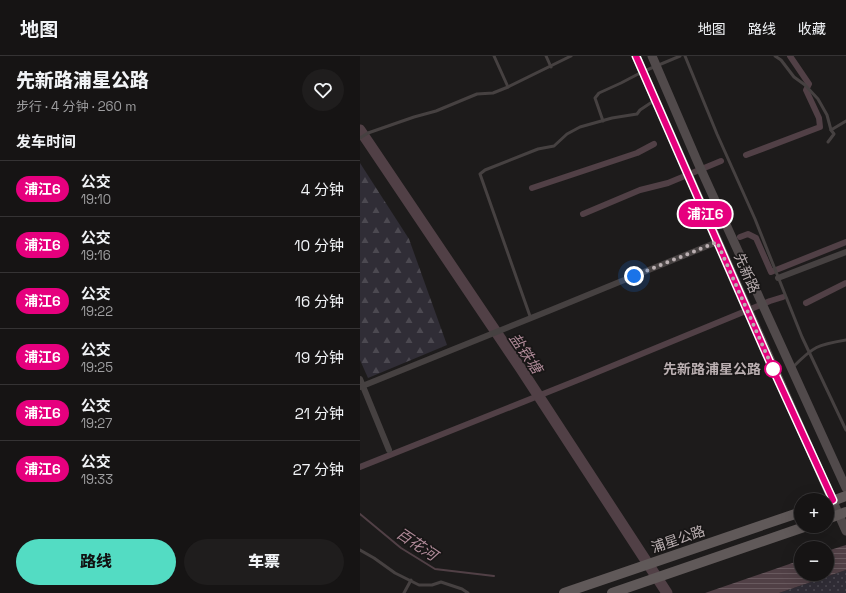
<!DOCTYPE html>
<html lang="zh">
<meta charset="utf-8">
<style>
:root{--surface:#161414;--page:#1f1d1d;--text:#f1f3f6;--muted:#9e9ea0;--line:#353334;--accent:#53dcc3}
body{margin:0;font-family:"Space Grotesk","Noto Sans SC",sans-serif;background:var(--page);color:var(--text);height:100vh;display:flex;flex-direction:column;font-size:15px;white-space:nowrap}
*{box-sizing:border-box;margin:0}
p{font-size:13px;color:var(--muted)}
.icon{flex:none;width:22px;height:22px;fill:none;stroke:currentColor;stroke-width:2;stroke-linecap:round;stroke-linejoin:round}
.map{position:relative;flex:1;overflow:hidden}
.panel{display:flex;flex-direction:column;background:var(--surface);width:360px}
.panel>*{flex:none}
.badge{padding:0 8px;border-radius:13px;font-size:14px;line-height:26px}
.tools{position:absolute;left:434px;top:437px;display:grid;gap:8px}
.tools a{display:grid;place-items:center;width:40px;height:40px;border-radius:50%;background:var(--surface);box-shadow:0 4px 16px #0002,0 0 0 1px var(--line);font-size:20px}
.you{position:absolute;width:20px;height:20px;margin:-10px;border:3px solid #fff;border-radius:50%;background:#1a73e8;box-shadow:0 0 0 6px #1a73e833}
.map>.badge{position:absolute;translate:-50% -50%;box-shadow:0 0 0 2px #fff}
h2{padding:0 16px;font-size:15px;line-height:36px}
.round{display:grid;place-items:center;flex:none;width:42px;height:42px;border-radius:21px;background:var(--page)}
.overview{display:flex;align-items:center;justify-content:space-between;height:68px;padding:0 16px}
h1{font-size:19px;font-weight:800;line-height:30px}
.cta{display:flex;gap:8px;margin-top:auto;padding:8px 16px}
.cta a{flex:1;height:46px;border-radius:24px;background:var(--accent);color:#111;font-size:16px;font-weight:800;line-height:46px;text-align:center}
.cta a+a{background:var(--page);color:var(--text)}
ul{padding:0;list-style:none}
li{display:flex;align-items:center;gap:12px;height:56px;padding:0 16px;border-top:1px solid var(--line)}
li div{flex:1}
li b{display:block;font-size:15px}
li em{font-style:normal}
li .badge{min-width:44px;font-weight:700;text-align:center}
header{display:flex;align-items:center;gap:24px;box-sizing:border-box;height:56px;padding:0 20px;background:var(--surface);border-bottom:1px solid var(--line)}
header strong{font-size:19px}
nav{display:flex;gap:22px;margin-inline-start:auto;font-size:14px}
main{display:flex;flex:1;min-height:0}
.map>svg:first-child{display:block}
.grass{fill:url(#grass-dots)}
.forest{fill:url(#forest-firs)}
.water{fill:url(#water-rules)}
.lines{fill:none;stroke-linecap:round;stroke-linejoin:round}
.stream{stroke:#514046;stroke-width:2}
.canal{stroke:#514046;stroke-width:6}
.river{stroke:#514046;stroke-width:11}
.lane{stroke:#464141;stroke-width:3}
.street{stroke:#464141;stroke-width:6}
.secondary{stroke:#514a4b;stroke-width:9}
.primary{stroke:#605959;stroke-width:10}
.line-casing{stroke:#fff;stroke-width:9}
.line{stroke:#e6007e;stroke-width:6}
.walk{stroke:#baafb1;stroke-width:4;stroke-dasharray:0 7.2}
.stop-dot{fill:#fff;stroke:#e6007e;stroke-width:2}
.labels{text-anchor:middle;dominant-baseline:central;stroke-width:3.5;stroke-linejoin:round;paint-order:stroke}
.street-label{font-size:14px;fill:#baafb1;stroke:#181616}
.stop-label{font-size:14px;font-weight:bold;fill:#baafb1;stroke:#181616;text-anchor:end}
.water-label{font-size:15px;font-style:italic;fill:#b08b99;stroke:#181616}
</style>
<header>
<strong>地图</strong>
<nav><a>地图</a><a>路线</a><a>收藏</a></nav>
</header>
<main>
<section class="panel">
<div class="overview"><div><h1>先新路浦星公路</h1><p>步行 · 4 分钟 · 260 m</p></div><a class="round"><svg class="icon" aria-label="heart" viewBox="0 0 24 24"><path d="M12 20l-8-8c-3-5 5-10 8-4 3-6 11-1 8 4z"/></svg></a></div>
<h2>发车时间</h2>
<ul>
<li><span class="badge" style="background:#e6007e;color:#fff">浦江6</span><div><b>公交</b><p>19:10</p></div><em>4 分钟</em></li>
<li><span class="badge" style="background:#e6007e;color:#fff">浦江6</span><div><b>公交</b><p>19:16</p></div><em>10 分钟</em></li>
<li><span class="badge" style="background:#e6007e;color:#fff">浦江6</span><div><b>公交</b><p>19:22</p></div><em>16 分钟</em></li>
<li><span class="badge" style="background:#e6007e;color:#fff">浦江6</span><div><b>公交</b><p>19:25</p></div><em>19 分钟</em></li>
<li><span class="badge" style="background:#e6007e;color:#fff">浦江6</span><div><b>公交</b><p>19:27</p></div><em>21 分钟</em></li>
<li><span class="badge" style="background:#e6007e;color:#fff">浦江6</span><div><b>公交</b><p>19:33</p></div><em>27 分钟</em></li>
</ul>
<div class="cta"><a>路线</a><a>车票</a></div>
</section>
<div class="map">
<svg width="486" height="537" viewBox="0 0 486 537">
<defs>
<pattern id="grass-dots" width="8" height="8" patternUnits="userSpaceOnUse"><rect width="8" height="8" fill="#302d36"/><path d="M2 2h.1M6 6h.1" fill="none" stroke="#4c4951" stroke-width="1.8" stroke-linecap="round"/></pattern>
<pattern id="forest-firs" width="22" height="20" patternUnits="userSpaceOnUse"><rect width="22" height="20" fill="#302d36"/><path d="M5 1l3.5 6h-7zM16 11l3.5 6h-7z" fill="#4c4951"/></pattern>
<pattern id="water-rules" width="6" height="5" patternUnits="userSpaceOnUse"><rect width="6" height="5" fill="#514046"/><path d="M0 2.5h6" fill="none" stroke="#68595e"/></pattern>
</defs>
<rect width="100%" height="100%" fill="#1d1b1b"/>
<polygon class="grass" points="486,514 486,537 419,537"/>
<polygon class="forest" points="0,107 49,183 87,289 8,322 0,304"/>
<polygon class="water" points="486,489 486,514 419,537 345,537 441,504 441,518 467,518 467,495"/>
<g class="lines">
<polyline class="stream" points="0,458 41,492 75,513 134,520"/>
<g class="canal">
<polyline points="386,99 460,71 459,62 446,34 449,28 430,0"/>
<polyline points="172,132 277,97 294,88"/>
<polyline points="223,158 280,134 308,127 361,105"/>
<polyline points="380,181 388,178 396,182 411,216 486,186"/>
<polyline points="446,247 486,227"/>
<polyline points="0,411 223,322 410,245 423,241"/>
</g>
<polyline class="river" points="0,74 161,313 307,537"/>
<g class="lane">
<polyline points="134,0 148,31"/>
<polyline points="186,0 191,11"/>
<polyline points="325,0 357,78 395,163 442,281 486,374"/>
<polyline points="415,0 421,4 434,21 445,29 458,43 467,59 471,74 474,78 468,86"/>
<polyline points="243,65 235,42 239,37 261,27 282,16 320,0"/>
<polyline points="471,74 486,65"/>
<polyline points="0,82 8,77 54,61 76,55 117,38 133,37 148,31 211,0"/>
<polyline points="171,263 120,118 125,114 178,93 194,90 207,78 220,71 252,62 277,58 280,54 295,44"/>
<path d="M433,311C454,290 457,289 486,284"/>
<polyline points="0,494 14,502 35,517 59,529 72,529 81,526 102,533 108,537"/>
<polyline points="44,537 51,524"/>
</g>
<g class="street">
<polyline points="418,222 486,196"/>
<polyline points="0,323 29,394"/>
<polyline points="0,331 191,254 357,186"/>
</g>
<g class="secondary">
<polyline points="276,0 486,475"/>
<polyline points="292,0 338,107 486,432"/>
</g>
<g class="primary">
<polyline points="467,447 486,440"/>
<polyline points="467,463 486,456"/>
<polyline points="204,537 441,456"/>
<polyline points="252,537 447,470"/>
</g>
</g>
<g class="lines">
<g class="line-casing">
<polyline id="line" points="276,0 413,313 473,444 467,447"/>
</g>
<use href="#line" class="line"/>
<polyline class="walk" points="274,220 357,186 413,313"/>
</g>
<circle class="stop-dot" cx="413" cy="313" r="8"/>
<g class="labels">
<g class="street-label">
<text transform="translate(387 217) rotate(66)">先新路</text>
<text transform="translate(318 483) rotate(-19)">浦星公路</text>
</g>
<g class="stop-label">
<text x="401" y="313">先新路浦星公路</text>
</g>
<g class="water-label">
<text transform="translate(166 297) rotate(56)">盐铁塘</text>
<text transform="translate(57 488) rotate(34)">百花河</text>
</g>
</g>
</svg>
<div class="tools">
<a>+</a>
<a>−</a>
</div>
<div class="you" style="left:274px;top:220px"></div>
<b class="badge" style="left:345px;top:158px;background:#e6007e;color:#fff">浦江6</b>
</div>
</main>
